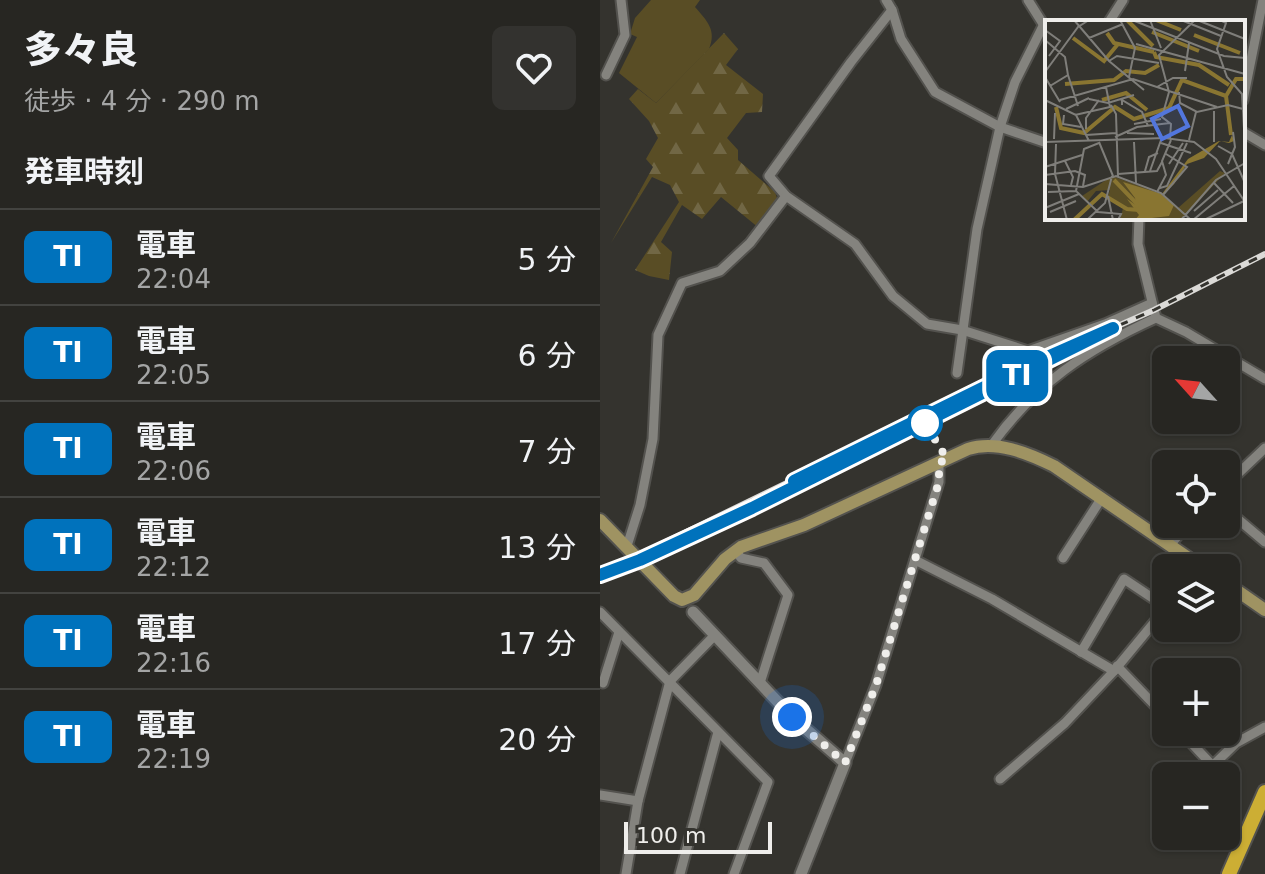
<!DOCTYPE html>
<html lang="ja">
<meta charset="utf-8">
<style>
:root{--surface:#272622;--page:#33322f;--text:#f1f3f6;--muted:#a4a5a5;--line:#434340}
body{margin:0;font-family:"DejaVu Sans","Noto Sans JP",sans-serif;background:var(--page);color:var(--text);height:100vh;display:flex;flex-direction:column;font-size:30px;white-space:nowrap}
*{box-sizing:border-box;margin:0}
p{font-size:26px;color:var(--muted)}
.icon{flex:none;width:44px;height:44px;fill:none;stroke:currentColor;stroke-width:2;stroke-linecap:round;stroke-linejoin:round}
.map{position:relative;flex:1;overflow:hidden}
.panel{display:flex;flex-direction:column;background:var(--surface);width:600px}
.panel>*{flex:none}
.badge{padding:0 16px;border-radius:12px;font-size:28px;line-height:52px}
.needle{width:52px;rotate:297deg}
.controls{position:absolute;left:552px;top:346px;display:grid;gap:16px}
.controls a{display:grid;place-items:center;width:88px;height:88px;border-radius:12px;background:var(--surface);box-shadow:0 2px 6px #0004,0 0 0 2px var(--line);font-size:40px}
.scale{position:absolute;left:24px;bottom:20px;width:148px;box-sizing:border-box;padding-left:8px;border:4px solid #efeeeb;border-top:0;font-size:22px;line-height:28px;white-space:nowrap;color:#efeeeb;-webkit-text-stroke:6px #34332e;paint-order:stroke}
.you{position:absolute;width:40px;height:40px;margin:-20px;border:6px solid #fff;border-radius:50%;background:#1a73e8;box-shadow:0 0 0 12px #1a73e833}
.map>.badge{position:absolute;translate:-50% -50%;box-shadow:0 0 0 4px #fff}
h2{padding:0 24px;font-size:30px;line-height:72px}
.round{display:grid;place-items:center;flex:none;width:84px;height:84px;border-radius:12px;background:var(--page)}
.headline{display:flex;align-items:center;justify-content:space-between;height:136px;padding:0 24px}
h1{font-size:38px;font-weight:800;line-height:60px}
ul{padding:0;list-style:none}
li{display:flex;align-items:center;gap:24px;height:96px;padding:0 24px;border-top:2px solid var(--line)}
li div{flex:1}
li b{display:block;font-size:30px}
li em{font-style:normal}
li .badge{min-width:88px;font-weight:700;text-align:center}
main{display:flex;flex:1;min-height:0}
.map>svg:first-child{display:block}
.forest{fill:url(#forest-firs)}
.pitch{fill:#594d25}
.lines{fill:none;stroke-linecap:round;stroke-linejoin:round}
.minor-casing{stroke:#53524e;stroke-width:13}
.tertiary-casing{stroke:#53524e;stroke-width:15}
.secondary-casing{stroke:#53524e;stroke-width:16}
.trunk-casing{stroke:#53524e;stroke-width:18}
.minor{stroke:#84837e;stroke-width:9}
.tertiary{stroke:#84837e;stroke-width:11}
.secondary{stroke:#9f9362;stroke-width:12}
.trunk{stroke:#ccae34;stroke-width:14}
.rail-casing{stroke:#dbdad7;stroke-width:6}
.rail{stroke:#34332e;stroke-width:3;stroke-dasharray:9;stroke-linecap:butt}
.line-casing{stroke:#fff;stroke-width:18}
.line{stroke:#0072bc;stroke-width:12}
.walk{stroke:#efeeeb;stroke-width:8;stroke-dasharray:0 14.4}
.stop-dot{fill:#fff;stroke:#0072bc;stroke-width:4}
.inset-river{fill:none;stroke:#897531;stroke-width:4}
.inset-road{fill:none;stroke:#7f7e7a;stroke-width:2}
.view{fill:#5276dd;fill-opacity:0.15;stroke:#5276dd;stroke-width:4}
.inset-edge{fill:none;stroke:#efeeeb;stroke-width:4}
</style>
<main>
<section class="panel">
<div class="headline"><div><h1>多々良</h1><p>徒歩 · 4 分 · 290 m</p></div><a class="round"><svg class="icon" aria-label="heart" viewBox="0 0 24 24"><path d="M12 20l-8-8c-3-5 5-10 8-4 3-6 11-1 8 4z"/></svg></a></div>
<h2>発車時刻</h2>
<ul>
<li><span class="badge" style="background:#0072bc;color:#fff">TI</span><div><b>電車</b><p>22:04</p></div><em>5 分</em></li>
<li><span class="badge" style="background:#0072bc;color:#fff">TI</span><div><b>電車</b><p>22:05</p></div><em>6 分</em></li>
<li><span class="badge" style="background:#0072bc;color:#fff">TI</span><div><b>電車</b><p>22:06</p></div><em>7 分</em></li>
<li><span class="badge" style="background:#0072bc;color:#fff">TI</span><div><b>電車</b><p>22:12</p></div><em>13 分</em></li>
<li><span class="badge" style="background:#0072bc;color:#fff">TI</span><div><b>電車</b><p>22:16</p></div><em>17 分</em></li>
<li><span class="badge" style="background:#0072bc;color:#fff">TI</span><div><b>電車</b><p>22:19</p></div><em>20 分</em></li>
</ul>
</section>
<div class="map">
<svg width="665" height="874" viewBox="0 0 665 874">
<defs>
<pattern id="forest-firs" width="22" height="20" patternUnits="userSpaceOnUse" patternTransform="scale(2)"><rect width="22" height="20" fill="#594d25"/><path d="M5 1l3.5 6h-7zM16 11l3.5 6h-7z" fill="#716745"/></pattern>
</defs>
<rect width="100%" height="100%" fill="#34332e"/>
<polygon class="forest" points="124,33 138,49 126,65 163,94 162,112 146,113 127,138 138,150 138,160 175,192 178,201 159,228 121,197 102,219 82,205 61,242 72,252 69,280 49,276 35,270 79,202 70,185 52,177 11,243 53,167 46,159 58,138 49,121 29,99 38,89 56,103"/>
<path class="pitch" d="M51,0H100L95,7C107,21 117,30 109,49L56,103L19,73L37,37L30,34L35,18Z"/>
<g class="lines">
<g class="minor-casing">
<g id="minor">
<polyline points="286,0 292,10 301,39 335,92 400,127 447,143"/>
<polyline points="428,0 445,27"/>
<polyline points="292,10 251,62 169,176 186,196 255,244 293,296 327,324 362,330 428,351 505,324 552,303"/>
<polyline points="509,22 523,0"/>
<polyline points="6,75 25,35 21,0"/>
<polyline points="643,100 663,0"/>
<polyline points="643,132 665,145"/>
<polyline points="539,218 538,244 556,318 586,332 665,379"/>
<polyline points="357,373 377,229 400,127 415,82 443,26"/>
<path d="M391,446C436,383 486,350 556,318"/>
<polyline points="626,485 665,448"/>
<polyline points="626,509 665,542"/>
<polyline points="570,545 588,524"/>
<polyline points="27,546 40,505 53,439 58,335 82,283 120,271 150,243 186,196"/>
<polyline points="135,550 141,558 164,563 188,595 160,683"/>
<polyline points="463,558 501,499"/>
<polyline points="315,560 392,599 514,671"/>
<polyline points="0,612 168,782 134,874"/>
<polyline points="481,652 524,579 566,607"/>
<polyline points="517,666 566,717"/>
<polyline points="3,683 19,632"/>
<polyline points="581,732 612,765"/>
<polyline points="245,763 276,685 339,482 339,463"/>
<polyline points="602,776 636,743 665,727"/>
<polyline points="400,779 465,723 514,671 566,608"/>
<polyline points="0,795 38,801"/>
<polyline points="26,874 38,801 70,681 115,635"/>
<polyline points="80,874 118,732"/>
</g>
</g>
<g class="tertiary-casing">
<polyline id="tertiary" points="93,612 192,717 245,763 201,874"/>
</g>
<g class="secondary-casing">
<g id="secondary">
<path d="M0,520L74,596L82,600L94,595L125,559L141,547L204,525L368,449C396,440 428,453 454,466L603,568"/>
<polyline points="626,583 665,610"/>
</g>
</g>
<g class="trunk-casing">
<polyline id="trunk" points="629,874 665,792"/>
</g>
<use href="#minor" class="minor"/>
<use href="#tertiary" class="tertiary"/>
<use href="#secondary" class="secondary"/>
<use href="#trunk" class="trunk"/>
<g class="rail-casing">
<polyline id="rail" points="0,574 429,365 554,310 665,254"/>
</g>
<use href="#rail" class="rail"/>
</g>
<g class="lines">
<g class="line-casing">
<polyline id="line" points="0,575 40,560 152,508 513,328 429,365 194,481"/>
</g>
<use href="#line" class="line"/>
<polyline class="walk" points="192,717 245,763 276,685 339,482 339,463 347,459 325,423"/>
</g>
<circle class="stop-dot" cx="325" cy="423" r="16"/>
<g transform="translate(445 20)">
<rect width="200" height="200" fill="#34332e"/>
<path d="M175,151L180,153L136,200H75L78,188L63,176L65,170L51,171L42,182L37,176L67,156L117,174L133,188Z" fill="#594d25"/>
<path d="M187,115L189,121L184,123L175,121L159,138L142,144L129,164L117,175L129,185L124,196L90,200L94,195L82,179L91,185L90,178L78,162L117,174L143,139L174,121L184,122Z" fill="#897531"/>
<path class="inset-river" d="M82,0L108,26M111,0L136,10M107,12L154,31M62,13L69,23L109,32M149,15L195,33M28,18L59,41L73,24M109,32L111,37L154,45L184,65M20,64L69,60L81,51L100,53L114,45M181,76L186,115M181,76L191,59H200M57,80L81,73L102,90M11,87L16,108L39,113L70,87L89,99L124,88L137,60L181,76M69,160L94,186M29,200L57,174L82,189L94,190"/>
<path class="inset-road" d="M29,0L64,41L99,70M75,0L90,28L84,57M87,0L179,36L200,38M105,0L116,28M136,0L176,16M152,0L200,19M175,0L181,3L172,29L182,57L197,74L200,126M0,10L15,21L4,36M44,18L78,4M0,20L20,37L23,55L5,66M91,24L200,54M64,41L72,36L114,43M140,51L144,23M0,52L33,7L44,0M23,55L33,86M0,57L15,82M112,67L128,58H142M134,72L135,83L152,92L183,85L198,89M44,79L63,83L89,75M0,80L31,95L44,121M15,80L88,59L172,87M66,85L71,94L73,157M77,85V80L97,92L103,106M21,89L44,78M19,95L18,104L36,107M30,95L65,87L61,67M89,104L116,99M41,109V98L54,80M82,113L109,114M41,115L71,113M70,117L92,107L125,103M125,118L126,104L117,97L124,72L114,35L150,0M9,119L10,93M144,120L151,92M0,122L120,118L149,122L171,139L200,182M54,122L68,156M89,122L91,163M169,122V91M54,123L39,129L31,171L53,192L76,194L73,200M116,123L146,133M11,124L10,154L22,200M173,126L187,134L200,163M20,141L28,157L26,165M124,144L138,123M183,144L190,127L188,112M0,147L37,135M100,151L104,137L113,133M105,151L116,120M73,154L112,151L117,142M0,155L30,151L40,155L38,166M169,163L188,183M0,164L38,167L71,156L116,173L146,200M115,168L122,166L142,123M3,172L31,171M112,172L121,155L117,141L126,120M118,175L142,147L121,134M63,176L68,200M0,188L34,174M149,191L173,170M5,192L31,181M43,199L60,183L67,156M136,200L171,160L200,143M148,200L189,166M159,200L199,181"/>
<path class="view" d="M133,86L143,106L117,119L107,99Z"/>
<rect width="200" height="200" class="inset-edge"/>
</g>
</svg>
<div class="controls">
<a><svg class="needle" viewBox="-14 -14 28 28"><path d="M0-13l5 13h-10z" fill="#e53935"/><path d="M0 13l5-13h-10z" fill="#a4a5a5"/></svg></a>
<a><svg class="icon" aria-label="locate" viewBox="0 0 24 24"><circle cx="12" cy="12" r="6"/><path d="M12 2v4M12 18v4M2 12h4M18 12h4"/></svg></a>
<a><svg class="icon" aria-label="layers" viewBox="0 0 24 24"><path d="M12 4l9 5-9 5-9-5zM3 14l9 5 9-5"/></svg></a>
<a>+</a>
<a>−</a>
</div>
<div class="scale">100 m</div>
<div class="you" style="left:192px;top:717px"></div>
<b class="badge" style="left:417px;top:376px;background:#0072bc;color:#fff">TI</b>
</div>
</main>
